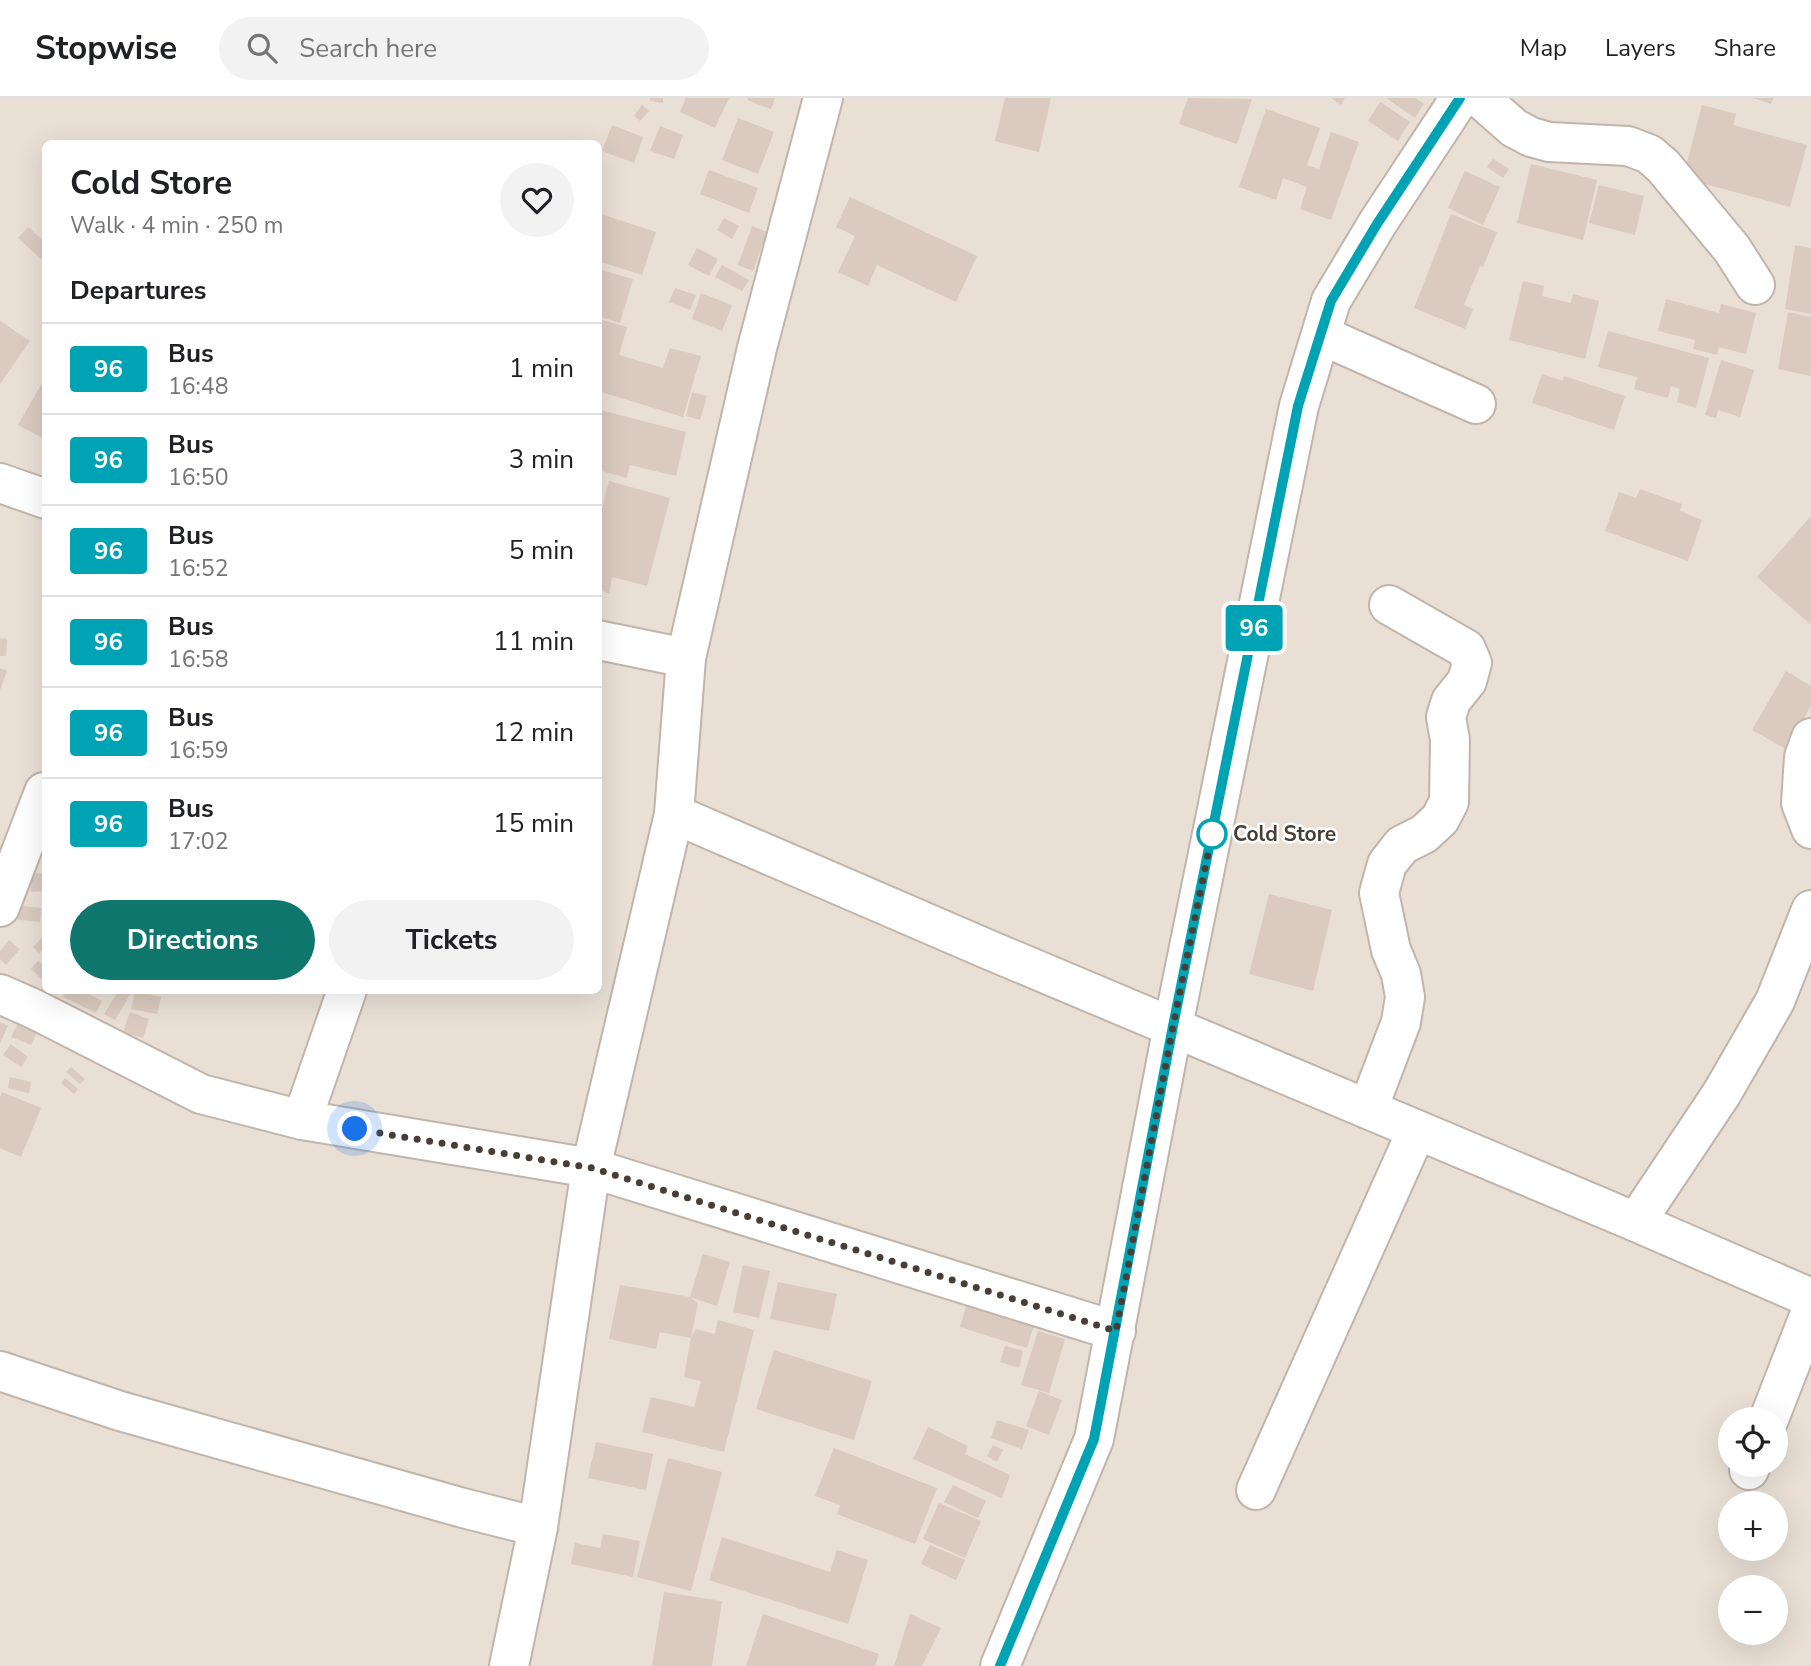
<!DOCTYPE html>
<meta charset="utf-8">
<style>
:root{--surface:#fff;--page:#f2f2f2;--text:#202124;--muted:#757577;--line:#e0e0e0;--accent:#0f766e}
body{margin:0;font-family:"Nunito Sans",sans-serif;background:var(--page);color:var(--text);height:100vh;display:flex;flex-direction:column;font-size:26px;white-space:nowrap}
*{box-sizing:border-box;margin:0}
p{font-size:23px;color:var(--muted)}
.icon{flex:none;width:38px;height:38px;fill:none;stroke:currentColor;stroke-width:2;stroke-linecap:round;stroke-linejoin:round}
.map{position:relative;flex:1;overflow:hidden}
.drawer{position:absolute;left:42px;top:42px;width:560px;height:854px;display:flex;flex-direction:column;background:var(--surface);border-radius:10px;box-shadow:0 7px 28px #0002}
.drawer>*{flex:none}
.badge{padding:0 14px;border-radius:5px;font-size:24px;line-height:46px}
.controls{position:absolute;left:1718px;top:1309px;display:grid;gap:14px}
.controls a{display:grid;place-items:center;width:70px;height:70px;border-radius:50%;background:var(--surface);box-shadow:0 7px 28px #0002;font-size:35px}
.you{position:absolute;width:35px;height:35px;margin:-18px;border:5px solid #fff;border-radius:50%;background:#1a73e8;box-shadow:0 0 0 10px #1a73e833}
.map>.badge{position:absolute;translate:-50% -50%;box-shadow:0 0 0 4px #fff}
h2{padding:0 28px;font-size:26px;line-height:63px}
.round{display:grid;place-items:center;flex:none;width:74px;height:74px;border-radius:37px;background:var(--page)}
.head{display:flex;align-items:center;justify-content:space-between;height:119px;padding:0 28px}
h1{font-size:33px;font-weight:700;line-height:52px}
.primary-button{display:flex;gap:14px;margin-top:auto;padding:14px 28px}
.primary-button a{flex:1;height:80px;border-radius:42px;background:var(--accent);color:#fff;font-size:28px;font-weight:700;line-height:80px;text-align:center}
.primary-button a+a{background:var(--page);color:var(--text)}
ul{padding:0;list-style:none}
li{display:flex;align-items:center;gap:21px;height:91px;padding:0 28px;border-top:2px solid var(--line)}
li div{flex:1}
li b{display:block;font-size:26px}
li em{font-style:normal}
li .badge{min-width:77px;font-weight:700;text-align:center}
header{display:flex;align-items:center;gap:42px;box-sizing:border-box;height:98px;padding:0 35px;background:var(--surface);border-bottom:2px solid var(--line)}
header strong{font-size:33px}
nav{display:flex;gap:38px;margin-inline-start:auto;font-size:24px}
.search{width:490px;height:63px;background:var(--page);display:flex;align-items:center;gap:18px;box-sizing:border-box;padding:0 24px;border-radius:38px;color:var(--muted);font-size:26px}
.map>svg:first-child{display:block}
.residential{fill:#e9dfd5;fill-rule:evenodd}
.building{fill:#dacabf}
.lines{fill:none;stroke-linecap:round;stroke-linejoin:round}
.minor-casing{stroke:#c1b4aa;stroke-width:42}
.minor{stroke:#fff;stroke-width:38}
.line-casing{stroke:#fff;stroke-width:16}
.line{stroke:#00a3b4;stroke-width:10}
.walk{stroke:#483e36;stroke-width:7;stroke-dasharray:0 12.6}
.stop-dot{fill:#fff;stroke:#00a3b4;stroke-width:3.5}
.labels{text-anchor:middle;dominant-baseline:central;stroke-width:5;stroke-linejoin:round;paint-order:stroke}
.stop-label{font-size:21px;font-weight:bold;fill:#483e36;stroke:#fff;text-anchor:start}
</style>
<header>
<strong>Stopwise</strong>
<div class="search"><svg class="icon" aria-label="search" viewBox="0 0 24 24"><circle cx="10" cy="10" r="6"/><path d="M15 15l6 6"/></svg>Search here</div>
<nav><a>Map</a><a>Layers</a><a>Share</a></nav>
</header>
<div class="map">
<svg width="1811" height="1568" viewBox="0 0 1811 1568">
<rect width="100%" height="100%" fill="#f5eee8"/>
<path class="residential" d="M0,0H1811V1568H0ZM46,46H598V892H46ZM1731,1321H1776V1367H1731ZM1731,1405H1776V1451H1731ZM1731,1489H1776V1535H1731Z"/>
<g class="building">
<polygon points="650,0 663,0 663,5 650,3"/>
<polygon points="686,0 729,0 715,30 680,14"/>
<polygon points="748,0 775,0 771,11 747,2"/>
<polygon points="1005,0 1051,0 1039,54 995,43"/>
<polygon points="1188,0 1252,1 1237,46 1179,26"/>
<polygon points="1331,0 1345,0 1341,7"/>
<polygon points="1386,0 1415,0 1424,6 1415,20"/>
<polygon points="1753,0 1773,0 1771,6"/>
<polygon points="1380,4 1410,24 1398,43 1368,23"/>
<polygon points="642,7 649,13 640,23 634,18"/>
<polygon points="1702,7 1736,16 1733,27 1807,47 1790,109 1683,80"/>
<polygon points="1266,11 1320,30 1307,67 1319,71 1331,34 1359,44 1331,122 1300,111 1307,89 1283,80 1276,102 1239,89"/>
<polygon points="738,20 774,34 758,76 722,62"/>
<polygon points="612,27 643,39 634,65 602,53"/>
<polygon points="660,28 683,37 674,61 650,53"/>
<polygon points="1493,61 1509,71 1503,80 1487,69"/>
<polygon points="1531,66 1597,82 1583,142 1517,125"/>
<polygon points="709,72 758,90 749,115 700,96"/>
<polygon points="1465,73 1500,89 1483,127 1448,110"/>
<polygon points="1599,87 1644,98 1635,137 1589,125"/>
<polygon points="850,99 977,158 956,204 877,167 868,188 838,174 855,138 836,129"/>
<polygon points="598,115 656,134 642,177 598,163"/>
<polygon points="1451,116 1497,134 1483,169 1480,168 1464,207 1473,211 1465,231 1414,210"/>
<polygon points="724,120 739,128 732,141 717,132"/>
<polygon points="752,128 767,134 753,173 738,167"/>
<polygon points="28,129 46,145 46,157 41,161 18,140"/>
<polygon points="1795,147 1811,150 1811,216 1785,211"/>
<polygon points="697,150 718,161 709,178 688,167"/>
<polygon points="722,167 749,182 742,193 715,179"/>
<polygon points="598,171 633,181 620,225 598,218"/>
<polygon points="1523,183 1544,188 1542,198 1571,205 1573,196 1599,203 1585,261 1509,242"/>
<polygon points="675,190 696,197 690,212 669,204"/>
<polygon points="701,195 732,207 722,233 692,221"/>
<polygon points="1666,201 1719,215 1721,206 1756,215 1746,256 1719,249 1717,257 1693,251 1695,242 1658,233"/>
<polygon points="1788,214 1811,219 1811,278 1778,271"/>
<polygon points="598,221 627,229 619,257 663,270 670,250 701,258 683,319 598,293"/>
<polygon points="0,223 30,243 0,286"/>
<polygon points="1608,233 1709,260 1696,310 1677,304 1680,291 1671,288 1668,300 1634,291 1637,279 1598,269"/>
<polygon points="1721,262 1754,272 1740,319 1718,312 1716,320 1705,317"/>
<polygon points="1542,276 1563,283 1564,278 1625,298 1614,332 1532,305"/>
<polygon points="46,278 46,342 18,327"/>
<polygon points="692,294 707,298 700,322 686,318"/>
<polygon points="600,312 686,334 676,378 630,367 627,380 598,372 598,320"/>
<polygon points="609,383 670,400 647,488 612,479 609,495 598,492 598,425"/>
<polygon points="1640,391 1682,406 1680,413 1702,422 1688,463 1605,433 1619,394 1636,400"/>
<polygon points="1811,418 1811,527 1757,479"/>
<polygon points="0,540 7,541 6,558 0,558"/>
<polygon points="0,570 7,573 0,592"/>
<polygon points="1786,573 1811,588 1811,608 1786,651 1752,632"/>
<polygon points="46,775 46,793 31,794 30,776"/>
<polygon points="1269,796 1332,812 1313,893 1249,876"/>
<polygon points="2,806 41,810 40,824 1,820"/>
<polygon points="46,836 46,848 39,855 33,849"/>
<polygon points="9,842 20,851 6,867 0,861 0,853"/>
<polygon points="38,863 46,869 46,880 43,882 31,871"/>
<polygon points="66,892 81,892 102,903 96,915 63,899"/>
<polygon points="119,892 127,892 131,895 115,922 104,916"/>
<polygon points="135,893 161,899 157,916 131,911"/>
<polygon points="130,914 149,921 143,940 123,934"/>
<polygon points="22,917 41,926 31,947 11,939"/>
<polygon points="0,924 8,928 0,945"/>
<polygon points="11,946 28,959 21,969 3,957"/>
<polygon points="71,969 85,981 80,986 66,974"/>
<polygon points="10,979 31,984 29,995 8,990"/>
<polygon points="65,980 78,991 74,996 61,985"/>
<polygon points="2,994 41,1010 21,1059 0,1050 0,999"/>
<polygon points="703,1156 730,1164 717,1208 690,1199"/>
<polygon points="743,1167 770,1173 759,1220 733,1214"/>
<polygon points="778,1184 837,1196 829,1233 770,1221"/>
<polygon points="620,1187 690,1199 698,1205 691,1240 696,1231 715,1236 718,1222 754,1232 724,1354 642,1334 651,1299 694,1309 701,1283 684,1279 691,1240 660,1234 656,1251 609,1241"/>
<polygon points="969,1199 1036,1220 1027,1250 960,1229"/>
<polygon points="1038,1233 1065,1241 1049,1295 1021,1287"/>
<polygon points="1005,1248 1023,1253 1019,1270 1000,1264"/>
<polygon points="774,1252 872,1283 854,1342 756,1311"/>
<polygon points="1039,1293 1062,1302 1049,1337 1026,1328"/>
<polygon points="997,1322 1029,1332 1022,1351 991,1340"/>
<polygon points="928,1329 968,1348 965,1356 1010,1377 1002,1400 913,1361"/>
<polygon points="596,1344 653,1356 646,1392 588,1380"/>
<polygon points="993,1347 1003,1352 997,1364 987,1358"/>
<polygon points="834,1350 937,1390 915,1446 837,1416 840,1407 815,1398"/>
<polygon points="668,1360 722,1374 691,1493 637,1479"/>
<polygon points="953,1387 986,1403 978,1420 944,1404"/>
<polygon points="939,1405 981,1423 965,1460 923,1441"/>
<polygon points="603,1436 640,1443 633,1479 571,1466 575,1445 600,1450"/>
<polygon points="722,1439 830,1474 837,1452 868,1462 848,1526 709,1482"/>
<polygon points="930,1447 965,1462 956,1482 921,1466"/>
<polygon points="664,1494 722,1503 712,1568 652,1568"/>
<polygon points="763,1516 879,1556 875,1568 746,1568"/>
<polygon points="910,1516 941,1530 922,1568 894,1568"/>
</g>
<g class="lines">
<g class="minor-casing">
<g id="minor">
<polyline points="1480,0 1514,30 1531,39 1549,44 1628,48 1649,56 1663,68 1732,151 1755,187"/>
<polyline points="1321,237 1476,306"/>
<polyline points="0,385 46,401"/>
<polyline points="598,542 686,560"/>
<polyline points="1811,640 1804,659 1801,705 1811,731"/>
<polyline points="674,716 987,851 1636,1124 1811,1200"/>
<polyline points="0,809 44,694"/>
<polyline points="0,896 34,911 201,996 302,1022 591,1070 1116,1233"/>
<polyline points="1368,1011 1401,924 1405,899 1401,876 1391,852 1379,795 1387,766 1402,747 1424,736 1440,721 1449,704 1450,642 1446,619 1451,603 1467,583 1472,565 1466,551 1389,507"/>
<polyline points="302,1022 347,892"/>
<polyline points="1636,1124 1722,995 1775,903 1811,812"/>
<polyline points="0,1273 120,1313 463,1410 538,1429"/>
<polyline points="1769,1321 1811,1213"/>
<polyline points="1749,1372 1751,1367"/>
<polyline points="1256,1392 1417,1032"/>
<polyline points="509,1568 538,1429 591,1070 674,716 686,560 757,250 823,0"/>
<polyline points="1000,1568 1094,1341 1173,928 1299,308 1331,203 1377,126 1460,0"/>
</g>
</g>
<use href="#minor" class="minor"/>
</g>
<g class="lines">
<g class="line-casing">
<polyline id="line" points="1000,1568 1094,1341 1173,928 1298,308 1331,203 1377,126 1460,0"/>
</g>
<use href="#line" class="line"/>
<polyline class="walk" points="355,1031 592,1070 1116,1233 1173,928 1212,736"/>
</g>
<circle class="stop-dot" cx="1212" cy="736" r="14"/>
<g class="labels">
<g class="stop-label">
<text x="1233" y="736">Cold Store</text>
</g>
</g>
</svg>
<div class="controls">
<a><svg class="icon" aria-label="locate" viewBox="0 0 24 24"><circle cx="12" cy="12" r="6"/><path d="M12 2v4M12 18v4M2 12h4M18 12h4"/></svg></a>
<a>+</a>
<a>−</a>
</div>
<div class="you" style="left:355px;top:1031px"></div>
<b class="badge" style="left:1254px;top:530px;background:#00a3b4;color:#fff">96</b>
<section class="drawer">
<div class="head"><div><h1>Cold Store</h1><p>Walk · 4 min · 250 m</p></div><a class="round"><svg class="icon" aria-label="heart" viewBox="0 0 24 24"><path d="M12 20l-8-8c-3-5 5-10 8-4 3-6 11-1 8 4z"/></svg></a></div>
<h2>Departures</h2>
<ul>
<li><span class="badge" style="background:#00a3b4;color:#fff">96</span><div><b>Bus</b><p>16:48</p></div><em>1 min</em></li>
<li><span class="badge" style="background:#00a3b4;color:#fff">96</span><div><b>Bus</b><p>16:50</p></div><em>3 min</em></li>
<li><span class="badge" style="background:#00a3b4;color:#fff">96</span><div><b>Bus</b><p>16:52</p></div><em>5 min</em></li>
<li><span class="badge" style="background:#00a3b4;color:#fff">96</span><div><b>Bus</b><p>16:58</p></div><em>11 min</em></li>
<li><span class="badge" style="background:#00a3b4;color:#fff">96</span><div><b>Bus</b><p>16:59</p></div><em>12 min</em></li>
<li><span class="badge" style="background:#00a3b4;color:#fff">96</span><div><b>Bus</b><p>17:02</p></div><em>15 min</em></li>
</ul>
<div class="primary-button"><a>Directions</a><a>Tickets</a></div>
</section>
</div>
